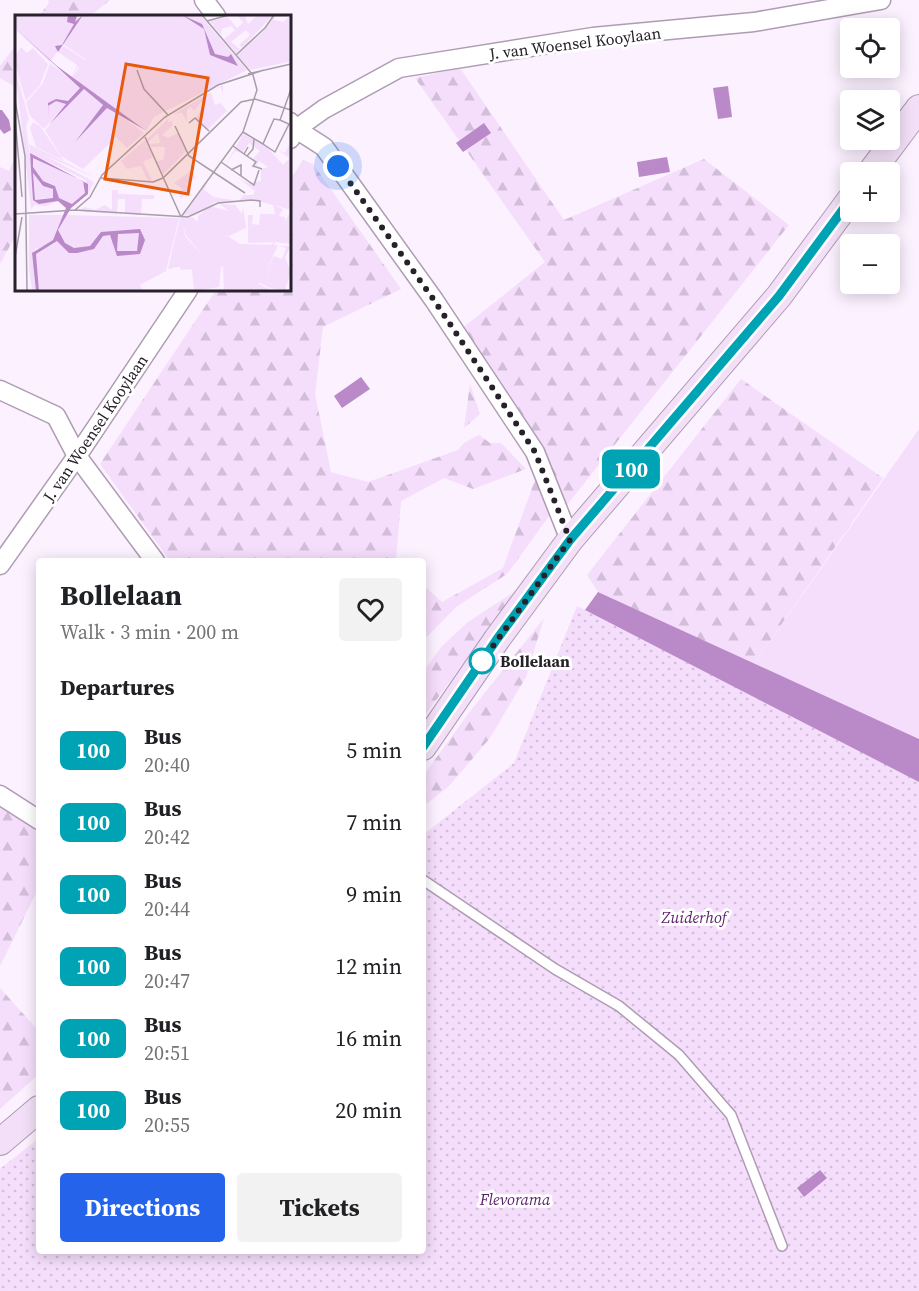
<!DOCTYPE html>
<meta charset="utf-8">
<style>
:root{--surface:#fff;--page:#f2f2f2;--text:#202124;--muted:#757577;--accent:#2563eb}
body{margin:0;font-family:"Source Serif 4",serif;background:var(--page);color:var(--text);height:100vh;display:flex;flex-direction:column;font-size:22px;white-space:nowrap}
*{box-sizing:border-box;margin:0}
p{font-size:20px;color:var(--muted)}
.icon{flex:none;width:33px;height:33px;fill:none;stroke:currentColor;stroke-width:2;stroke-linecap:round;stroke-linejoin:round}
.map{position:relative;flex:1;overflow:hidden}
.panel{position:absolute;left:36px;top:558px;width:390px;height:696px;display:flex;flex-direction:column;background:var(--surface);border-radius:6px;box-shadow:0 3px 15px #0003}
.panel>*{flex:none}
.badge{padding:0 12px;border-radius:9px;font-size:21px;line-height:39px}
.fabs{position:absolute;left:840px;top:18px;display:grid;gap:12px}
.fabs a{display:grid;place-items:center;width:60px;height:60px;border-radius:6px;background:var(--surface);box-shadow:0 3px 15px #0003;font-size:30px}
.you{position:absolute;width:30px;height:30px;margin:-15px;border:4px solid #fff;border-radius:50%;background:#1a73e8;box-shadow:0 0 0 9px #1a73e833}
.map>.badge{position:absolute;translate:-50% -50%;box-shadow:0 0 0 3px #fff}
h2{padding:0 24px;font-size:22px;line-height:54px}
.round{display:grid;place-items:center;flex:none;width:63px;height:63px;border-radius:6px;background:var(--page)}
.headline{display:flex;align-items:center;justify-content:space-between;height:102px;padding:0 24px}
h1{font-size:28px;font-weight:700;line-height:45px}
.button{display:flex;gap:12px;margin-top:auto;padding:12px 24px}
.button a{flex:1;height:69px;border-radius:6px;background:var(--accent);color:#fff;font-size:24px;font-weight:700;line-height:69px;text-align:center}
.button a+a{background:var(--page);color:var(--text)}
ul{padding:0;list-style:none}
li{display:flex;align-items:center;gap:18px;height:72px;padding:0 24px}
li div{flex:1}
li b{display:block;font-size:22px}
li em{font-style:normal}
li .badge{min-width:66px;font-weight:700;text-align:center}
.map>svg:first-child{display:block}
.grass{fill:#f5defc}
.forest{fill:url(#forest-firs)}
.park{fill:url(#park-dots)}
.water{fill:#ba89c8}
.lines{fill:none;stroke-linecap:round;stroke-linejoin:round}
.lane-casing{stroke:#ae9cb3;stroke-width:12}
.street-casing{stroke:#ae9cb3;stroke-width:21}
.secondary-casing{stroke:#ae9cb3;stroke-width:28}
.lane{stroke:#fff;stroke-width:9}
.street{stroke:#fff;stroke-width:18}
.secondary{stroke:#f3e0f8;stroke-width:26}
.line-casing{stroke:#fff;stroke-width:14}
.line{stroke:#00a3b4;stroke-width:9}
.walk{stroke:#272129;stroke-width:6;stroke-dasharray:0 10.8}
.stop-dot{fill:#fff;stroke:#00a3b4;stroke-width:3}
.labels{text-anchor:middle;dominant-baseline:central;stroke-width:6;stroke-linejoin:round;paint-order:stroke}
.street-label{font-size:16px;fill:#272129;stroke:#fff}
.stop-label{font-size:16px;font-weight:bold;fill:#272129;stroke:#fff;text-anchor:start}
.park-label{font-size:16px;font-style:italic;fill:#5b1e6a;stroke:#fff}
.inset-road{fill:none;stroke:#a79ea9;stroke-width:1.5}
.view{fill:#e8590c;fill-opacity:0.15;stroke:#e8590c;stroke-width:3}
.inset-edge{fill:none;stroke:#272129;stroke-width:3}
</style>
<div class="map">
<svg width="919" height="1291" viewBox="0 0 919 1291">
<defs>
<pattern id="forest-firs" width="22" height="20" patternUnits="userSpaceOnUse" patternTransform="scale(1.5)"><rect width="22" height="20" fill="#f5defc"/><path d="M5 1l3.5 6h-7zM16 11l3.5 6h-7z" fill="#d2bed8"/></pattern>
<pattern id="park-dots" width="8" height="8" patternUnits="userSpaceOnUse" patternTransform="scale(1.5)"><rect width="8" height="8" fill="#f5defc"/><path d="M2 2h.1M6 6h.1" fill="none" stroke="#d2bed8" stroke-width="1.8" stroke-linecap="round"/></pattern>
</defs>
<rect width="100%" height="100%" fill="#fcf1ff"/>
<polygon class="grass" points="919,429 919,739 754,664"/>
<g class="forest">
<polygon points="48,0 110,0 90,16 39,16 49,3"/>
<polygon points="16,45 16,87 0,78 0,66"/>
<polygon points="460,68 564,220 704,159 789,225 567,505 451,337 545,262 415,78"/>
<polygon points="16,156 16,235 0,264 0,167 9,171"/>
<polygon points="303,160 313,164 401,289 323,327 315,394 331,472 368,482 458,450 464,443 479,435 490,443 501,443 526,469 473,489 444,478 401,501 396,559 397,561 170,561 100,464 216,290 290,290 290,180"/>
<polygon points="741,379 883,478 754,664 598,592 587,575"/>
<polygon points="470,384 480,414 464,428"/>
<polygon points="535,480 555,508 507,574 456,607 423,641 423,585 442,602 503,568"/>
<polygon points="517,590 423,718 423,672 442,646 468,622"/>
<polygon points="544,618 526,677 490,738 449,786 423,807 423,776 468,714"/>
<polygon points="0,787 39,812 39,887 0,966"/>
<polygon points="0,988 35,1027 39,1024 39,1074 0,1109"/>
</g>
<polygon class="park" points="577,606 919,781 919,1291 0,1291 0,1169 39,1138 39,1251 423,1251 423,835 514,763"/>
<g class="water">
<polygon points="728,86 732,117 718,119 713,88"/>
<polygon points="0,110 2,110 9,120 11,130 4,134 0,129"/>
<polygon points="484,123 491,133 463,152 456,143"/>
<polygon points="667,157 670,172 639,177 637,162"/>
<polygon points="361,377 370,389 342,408 334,396"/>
<polygon points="598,592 919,739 919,782 585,610"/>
<polygon points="820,1170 827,1178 804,1197 797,1188"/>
</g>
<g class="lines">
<g class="lane-casing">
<polyline id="lane" points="423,880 555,969 619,1006 679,1055 731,1115 782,1246"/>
</g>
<g class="street-casing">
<g id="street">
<polyline points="204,0 216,16"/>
<polyline points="290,122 296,129 324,147 434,300 535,452 570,540"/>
<polyline points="290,139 296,129 324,109 399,68 593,37 754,22 881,0"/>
<polyline points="0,390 56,416 77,456 155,561"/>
<polyline points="0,565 77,456 188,290"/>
<polyline points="0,795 39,820"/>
</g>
</g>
<g class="secondary-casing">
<g id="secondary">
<polyline points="871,172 919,108"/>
<polyline points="423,747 497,639 570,540 779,296 850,200"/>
<polyline points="0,1142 39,1109"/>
</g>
</g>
<use href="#lane" class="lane"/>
<use href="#street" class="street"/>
<use href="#secondary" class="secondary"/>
</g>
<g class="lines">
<g class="line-casing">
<polyline id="line" points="423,747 497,639 570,540 779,296 850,200"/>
</g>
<use href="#line" class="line"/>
<polyline class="walk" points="338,166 434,300 535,452 570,540 482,661"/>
</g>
<circle class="stop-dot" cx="482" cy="661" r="12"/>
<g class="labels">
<g class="street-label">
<text transform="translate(575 43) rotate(-7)">J. van Woensel Kooylaan</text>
<text transform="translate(95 428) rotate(-56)">J. van Woensel Kooylaan</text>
</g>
<g class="stop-label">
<text x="500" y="661">Bollelaan</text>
</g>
<g class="park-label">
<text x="694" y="917">Zuiderhof</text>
<text x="515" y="1199">Flevorama</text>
</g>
</g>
<g transform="translate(15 15)">
<rect width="276" height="276" fill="#fcf1ff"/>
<path d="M6,32L12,38L18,33L33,49L25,70L11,86L0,49V41ZM0,54L14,104L11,110L16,150L24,189L43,186L31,191L20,190L16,194ZM69,74L88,90L60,126L92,93L116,108L68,154L46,141L30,115ZM18,107L25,111L49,146L21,132L15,113ZM205,189L220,190L227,199L228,192L231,213L214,221L183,208V201L195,191L214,196ZM258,190L268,194L264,201L270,202V211L261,227L233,228V200H238L237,209L244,210L245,199H260ZM14,200H21L22,230L17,240L21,276H17L14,254ZM259,247L260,252L268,248L276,257L270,275L251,266Z" fill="#f5defc"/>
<path d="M222,0H230L233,9L243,0H258L227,33L224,30L235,20L231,15L216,27L225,34L221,38L209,24L220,15L216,11L207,14L206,20L194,6L213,2L222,13L228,8ZM260,0L259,5L268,7L276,0V46L235,55L222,40L248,17ZM49,31L74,48L66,58L63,52L57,62L62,50L43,37ZM208,70V79L206,72L196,77L200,90L206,88L212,96L192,115L180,104L189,91L186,87L179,96L176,92L172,94V107L167,98L159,99ZM154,103L153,107L157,106L158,110L147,120L153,123L163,118L171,136L148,160L141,147L149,144L150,132H137L133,129L145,128L143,118L132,128L131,125ZM116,108L129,118L112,133L101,122ZM228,119L251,131L268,150L275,143L262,135L270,138L276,127V195L236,184L224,187H200L183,199L168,201L193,166L189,175L199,182L224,186L228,180H238L240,176L222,162L232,168L246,166V154L253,152L244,146L241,151L237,145L245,136L234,128L227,138L220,136L211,149ZM130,125L138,142L128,147L137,165L133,166L126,151L112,154L106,146ZM14,129L81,163L29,140L79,167L73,179L71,165L15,138ZM18,143L68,166L70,178L57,189L44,183L39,170L28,166L18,152ZM177,155L180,163L171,169L175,172L166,184L163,177L168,174L159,168ZM18,158L28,171L38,174V183L19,184ZM97,175H103V179L139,180V184H127L126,200L110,199V184H103L102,199L63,196L70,192L80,195L90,190L97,195ZM21,200H49L37,227L21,234ZM178,202L181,208L187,207V211L199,212L225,229L263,230L251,257L259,241L267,244L271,233L264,231H276L270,242L276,257L268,248L260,253L259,247L251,266L273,276L255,273L212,251L166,255L157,237L163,206L158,236L186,239L171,220L167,206Z" fill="#f5defc"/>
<path d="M0,0H185L232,55L139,102L131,116L57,62L71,45L48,29L35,47L0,14ZM276,0V30L260,31L254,43L276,46L249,52L250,41ZM35,48L66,72L29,114L15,101L11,88L28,68ZM276,160V194L244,181ZM276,196V229L260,227L244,269L258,276H209L208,251L187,237L171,220L168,209L170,221L185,238L206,252L204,272L179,276L177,255L172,250L153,254L165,203H177L226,230L256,231ZM52,200L164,203L151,256L125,270L128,276H24L21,239L42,226L43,215Z" fill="#f5defc"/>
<path d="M53,0L62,1L60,7L68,0L43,37L40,31L47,30L59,9L52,7ZM167,0L187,9L200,39L213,42L216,39L223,51L195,40L189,14ZM0,13L42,51L130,115L92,93L60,127L88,90L69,74L34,110L51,89L41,86L33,91L34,105L33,88L41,84L53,86L65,73ZM15,138L73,169V179L56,193L43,215L50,228L59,233L75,231L86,217L125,214L130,225L125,239L102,241L95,220L88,221L79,234L62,238H54L42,226L21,239L24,276H21L17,238L38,225L51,193L43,186L24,189L18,185ZM18,143L68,166L70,178L57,189L44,183L40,171L28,166L18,152ZM18,158L28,171L38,174V183L20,185ZM124,218L122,236H102L103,219Z" fill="#ba89c8" fill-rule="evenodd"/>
<path class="inset-road" d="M192,6L214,0M221,40L250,13L259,0M122,55L129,74L153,100M233,59L276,49M0,85L10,141L12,276M0,103L7,182M265,105L259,104L248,129L260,137L274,109L265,105L276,74M174,108L180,103L194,116M160,111L174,141L230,178M228,117L248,129M130,122L166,202M218,131L229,139L233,132M229,139L232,141L238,134L239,124M232,141L241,147L238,151L247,154M206,147L239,170L244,155M216,155L226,150V161M86,163L138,167L148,163L226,87L240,84L276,95M60,195L173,202L203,188L236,185L245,186V192M0,199L60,195L75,182L87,160L150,102L203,70L249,55M166,202L228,117L242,75L238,60L187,0M0,242L7,202"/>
<path class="view" d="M111,49L193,63L173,179L90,164Z"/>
<rect width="276" height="276" class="inset-edge"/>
</g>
</svg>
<div class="fabs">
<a><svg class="icon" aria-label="locate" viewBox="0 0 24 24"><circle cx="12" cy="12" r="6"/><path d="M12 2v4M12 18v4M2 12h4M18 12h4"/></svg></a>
<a><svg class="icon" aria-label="layers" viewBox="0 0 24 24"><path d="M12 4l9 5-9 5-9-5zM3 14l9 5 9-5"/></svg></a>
<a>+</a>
<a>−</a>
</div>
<div class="you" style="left:338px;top:166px"></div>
<b class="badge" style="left:631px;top:469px;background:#00a3b4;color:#fff">100</b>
<section class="panel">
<div class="headline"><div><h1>Bollelaan</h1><p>Walk · 3 min · 200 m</p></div><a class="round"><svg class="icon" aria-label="heart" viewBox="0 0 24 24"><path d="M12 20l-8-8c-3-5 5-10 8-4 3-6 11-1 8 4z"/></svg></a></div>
<h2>Departures</h2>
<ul>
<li><span class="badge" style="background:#00a3b4;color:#fff">100</span><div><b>Bus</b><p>20:40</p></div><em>5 min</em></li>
<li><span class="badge" style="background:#00a3b4;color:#fff">100</span><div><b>Bus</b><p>20:42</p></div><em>7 min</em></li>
<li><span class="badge" style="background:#00a3b4;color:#fff">100</span><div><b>Bus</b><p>20:44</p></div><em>9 min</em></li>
<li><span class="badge" style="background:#00a3b4;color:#fff">100</span><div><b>Bus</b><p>20:47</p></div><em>12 min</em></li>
<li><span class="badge" style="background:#00a3b4;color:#fff">100</span><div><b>Bus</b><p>20:51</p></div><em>16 min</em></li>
<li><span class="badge" style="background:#00a3b4;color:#fff">100</span><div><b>Bus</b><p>20:55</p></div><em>20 min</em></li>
</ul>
<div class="button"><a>Directions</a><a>Tickets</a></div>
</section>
</div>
